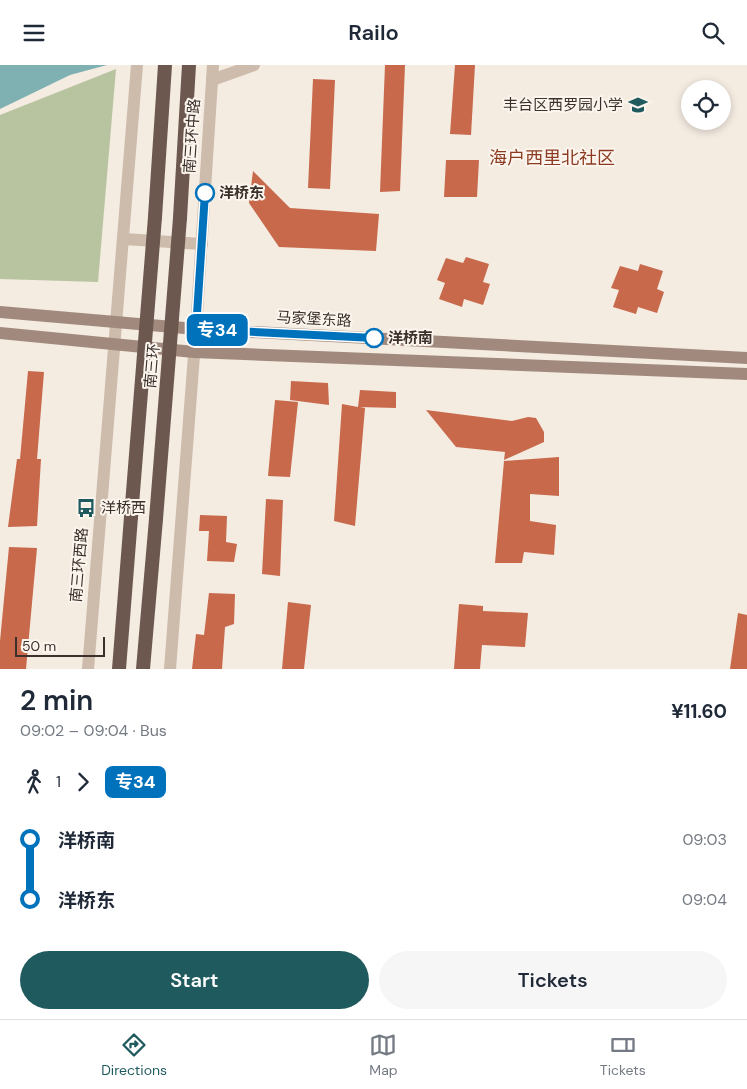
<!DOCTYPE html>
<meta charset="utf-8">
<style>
:root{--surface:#fff;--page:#f6f6f7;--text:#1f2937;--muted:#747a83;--line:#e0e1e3;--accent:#1f5a5e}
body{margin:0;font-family:"DM Sans","Noto Sans SC",sans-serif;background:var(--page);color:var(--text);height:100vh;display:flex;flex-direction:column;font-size:19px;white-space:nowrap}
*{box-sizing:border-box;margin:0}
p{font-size:16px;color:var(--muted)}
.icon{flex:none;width:28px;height:28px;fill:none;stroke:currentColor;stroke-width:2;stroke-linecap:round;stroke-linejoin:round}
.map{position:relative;height:604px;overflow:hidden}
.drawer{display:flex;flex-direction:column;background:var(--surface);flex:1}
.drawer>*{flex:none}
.badge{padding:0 10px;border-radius:8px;font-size:18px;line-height:32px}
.fabs{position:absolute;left:681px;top:15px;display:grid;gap:10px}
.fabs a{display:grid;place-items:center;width:50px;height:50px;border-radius:50%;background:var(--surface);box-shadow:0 2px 8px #0003;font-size:25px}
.scale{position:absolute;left:15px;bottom:12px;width:90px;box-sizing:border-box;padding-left:5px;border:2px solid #3b302b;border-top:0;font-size:14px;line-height:18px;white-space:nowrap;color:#3b302b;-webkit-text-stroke:4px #fbf5ee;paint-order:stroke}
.map>.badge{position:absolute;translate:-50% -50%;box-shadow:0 0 0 2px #fff}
.legs{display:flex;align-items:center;gap:8px;height:55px;padding:0 20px;font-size:16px}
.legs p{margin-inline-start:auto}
.headline{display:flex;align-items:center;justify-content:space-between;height:85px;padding:0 20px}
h1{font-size:28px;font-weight:600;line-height:38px}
.button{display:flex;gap:10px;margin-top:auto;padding:10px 20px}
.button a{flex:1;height:58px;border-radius:30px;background:var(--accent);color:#fff;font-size:20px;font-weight:600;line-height:58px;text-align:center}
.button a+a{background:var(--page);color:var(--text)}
ul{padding:0 20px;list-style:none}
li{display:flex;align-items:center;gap:18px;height:60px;font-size:19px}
li i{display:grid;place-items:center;width:8px;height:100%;margin:0 6px;background:currentColor}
li i::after{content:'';width:12px;height:12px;margin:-6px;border:4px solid;border-radius:50%;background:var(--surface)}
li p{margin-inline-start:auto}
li:first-child i{background:linear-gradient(#0000 50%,currentColor 0)}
li:last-child i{background:linear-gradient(currentColor 50%,#0000 0)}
header{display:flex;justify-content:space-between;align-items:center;height:65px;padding:0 20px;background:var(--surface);font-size:22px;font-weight:600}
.menu{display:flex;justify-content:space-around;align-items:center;height:70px;border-top:1px solid var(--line);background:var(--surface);font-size:14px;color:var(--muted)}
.menu a{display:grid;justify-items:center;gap:2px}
.menu .active{color:var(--accent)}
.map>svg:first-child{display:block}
.green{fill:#b8c4a0}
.water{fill:#7fb0b2}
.building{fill:#c8694b}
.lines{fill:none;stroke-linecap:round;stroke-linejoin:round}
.minor{stroke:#cdbbac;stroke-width:12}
.tertiary{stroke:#cdbbac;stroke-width:12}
.secondary{stroke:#a18a7d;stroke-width:12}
.trunk{stroke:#6c584f;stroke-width:14}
.trunk-bridge{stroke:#6c584f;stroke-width:14}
.line-1-casing{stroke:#fff;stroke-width:11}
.line-1{stroke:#0072bc;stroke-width:8}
.stop-1-dot{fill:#fff;stroke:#0072bc;stroke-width:2.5}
.labels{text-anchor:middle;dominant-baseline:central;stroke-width:4;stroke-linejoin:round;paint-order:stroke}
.poi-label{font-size:15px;fill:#3b302b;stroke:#fbf5ee;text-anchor:end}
.street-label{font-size:15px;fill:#3b302b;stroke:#fbf5ee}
.stop-label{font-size:15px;font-weight:bold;fill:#3b302b;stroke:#fbf5ee;text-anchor:start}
.quarter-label{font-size:18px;fill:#8c3b22;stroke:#fbf5ee}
</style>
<header><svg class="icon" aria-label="menu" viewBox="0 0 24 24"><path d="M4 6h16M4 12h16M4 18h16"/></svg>Railo<svg class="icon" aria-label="search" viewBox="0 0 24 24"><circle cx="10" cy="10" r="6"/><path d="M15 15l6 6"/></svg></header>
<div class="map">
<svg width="747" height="604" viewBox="0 0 747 604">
<rect width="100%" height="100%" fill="#f4ebe1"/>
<polygon class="green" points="116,4 98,217 0,214 0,50"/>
<polygon class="water" points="0,0 107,0 70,10 0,44"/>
<g class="building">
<polygon points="385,0 405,0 400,126 380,127"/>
<polygon points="455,0 475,0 471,70 450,69"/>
<polygon points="313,14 335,15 330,124 308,123"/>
<polygon points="446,95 479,95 477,132 444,132"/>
<polygon points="253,106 290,143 379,149 376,186 279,182 249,138"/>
<polygon points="466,192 489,199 483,217 490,219 483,240 464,234 462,242 439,234 445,218 437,215 446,193 463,198"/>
<polygon points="640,199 663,206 657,224 664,227 657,248 638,242 636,249 613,242 619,225 611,223 620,201 638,206"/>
<polygon points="28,306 44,307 37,394 41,394 37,461 8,462 17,394 20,394"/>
<polygon points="291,316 328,318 329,340 290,335"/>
<polygon points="360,325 396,327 396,343 360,342 365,343 355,461 334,456 342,339 358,342"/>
<polygon points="275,335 298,337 290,412 268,411"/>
<polygon points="426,345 512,356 528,352 536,353 544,367 544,377 504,395 505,387 456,382"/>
<polygon points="559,392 559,431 530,429 530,456 556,460 554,490 524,487 522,498 495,498 504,396"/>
<polygon points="266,434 283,435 280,511 262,509"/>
<polygon points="200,450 227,451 226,477 237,479 234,497 207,496 209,466 199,466"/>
<polygon points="9,482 37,483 26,604 0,604 0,576"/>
<polygon points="209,528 235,529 234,559 225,562 222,604 192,604 196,569 204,570"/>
<polygon points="288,537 311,540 304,604 282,604"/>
<polygon points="459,539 483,541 483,546 528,548 525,582 482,580 480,604 454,604"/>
<polygon points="738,548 747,550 747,604 730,604"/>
</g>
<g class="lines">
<polyline class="minor" points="212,15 254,0"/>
<g class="tertiary">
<polyline points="124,174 202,179"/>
<polyline points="88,604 137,0"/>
<polyline points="170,604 196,264 213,0"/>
</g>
<g class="secondary">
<polyline points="0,247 196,264 747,293"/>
<polyline points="0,268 194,287 747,309"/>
</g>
<g class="trunk">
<polyline points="155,152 165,0"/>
<polyline points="180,153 189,0"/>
<polyline points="119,604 131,452"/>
<polyline points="143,604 156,454"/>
</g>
<g class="trunk-bridge">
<polyline points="131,452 155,152"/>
<polyline points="156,454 180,153"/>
</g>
</g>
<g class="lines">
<g class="line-1-casing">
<polyline id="line-1" points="205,128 196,264 374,273"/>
</g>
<use href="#line-1" class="line-1"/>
</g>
<defs>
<g id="school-bare" transform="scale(1.5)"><path d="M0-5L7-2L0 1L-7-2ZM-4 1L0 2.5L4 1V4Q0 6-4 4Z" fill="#1f5a5e" stroke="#fbf5ee" stroke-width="2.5" paint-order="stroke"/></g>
<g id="bus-bare" transform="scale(1.5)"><path d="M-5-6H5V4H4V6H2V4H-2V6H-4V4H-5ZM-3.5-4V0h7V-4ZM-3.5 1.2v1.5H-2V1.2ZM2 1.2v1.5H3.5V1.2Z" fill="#1f5a5e" stroke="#fbf5ee" stroke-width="2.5" paint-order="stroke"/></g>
</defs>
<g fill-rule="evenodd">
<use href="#school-bare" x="638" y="40"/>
<use href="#bus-bare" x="86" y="443"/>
</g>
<g class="stop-1-dot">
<circle cx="205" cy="128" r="9"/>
<circle cx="374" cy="273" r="9"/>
</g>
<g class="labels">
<g class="poi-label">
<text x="623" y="40">丰台区西罗园小学</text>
<text x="101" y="443" text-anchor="start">洋桥西</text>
</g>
<g class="street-label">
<text transform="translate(192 71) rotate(-86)">南三环中路</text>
<text transform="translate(314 254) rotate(3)">马家堡东路</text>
<text transform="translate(152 301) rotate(-85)">南三环</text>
<text transform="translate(79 500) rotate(-85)">南三环西路</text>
</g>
<g class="stop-label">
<text x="219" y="128">洋桥东</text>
<text x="388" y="273">洋桥南</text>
</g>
<g class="quarter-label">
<text x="552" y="93">海户西里北社区</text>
</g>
</g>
</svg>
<div class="fabs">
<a><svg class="icon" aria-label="locate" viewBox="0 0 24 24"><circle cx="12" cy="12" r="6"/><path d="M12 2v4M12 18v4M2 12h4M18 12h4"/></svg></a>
</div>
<div class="scale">50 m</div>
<b class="badge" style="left:217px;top:265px;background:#0072bc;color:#fff">专34</b>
</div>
<section class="drawer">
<div class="headline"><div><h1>2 min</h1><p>09:02 – 09:04 · Bus</p></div><b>¥11.60</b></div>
<div class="legs"><svg class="icon" aria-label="walk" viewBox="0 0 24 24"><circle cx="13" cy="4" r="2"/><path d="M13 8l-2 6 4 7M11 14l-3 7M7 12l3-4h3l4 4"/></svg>1<svg class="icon" aria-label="forward" viewBox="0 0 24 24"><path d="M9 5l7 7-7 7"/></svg><b class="badge" style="background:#0072bc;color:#fff">专34</b></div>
<ul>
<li><i style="color:#0072bc"></i><b>洋桥南</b><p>09:03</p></li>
<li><i style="color:#0072bc"></i><b>洋桥东</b><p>09:04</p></li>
</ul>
<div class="button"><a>Start</a><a>Tickets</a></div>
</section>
<nav class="menu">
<a class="active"><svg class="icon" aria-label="directions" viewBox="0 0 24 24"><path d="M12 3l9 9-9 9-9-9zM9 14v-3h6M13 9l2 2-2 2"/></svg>Directions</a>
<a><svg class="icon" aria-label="map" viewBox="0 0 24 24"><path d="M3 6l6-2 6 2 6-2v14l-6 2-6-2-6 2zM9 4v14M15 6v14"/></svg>Map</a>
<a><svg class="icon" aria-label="tickets" viewBox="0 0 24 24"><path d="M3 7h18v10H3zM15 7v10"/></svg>Tickets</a>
</nav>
